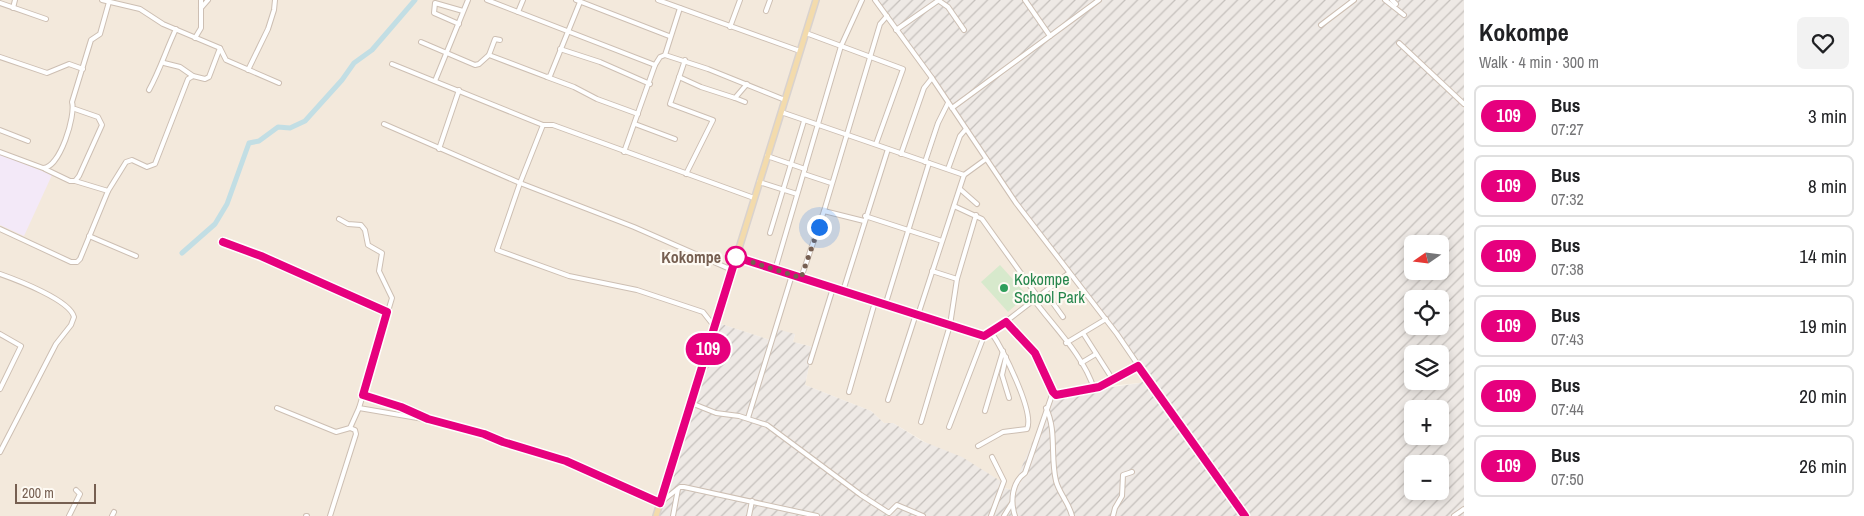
<!DOCTYPE html>
<meta charset="utf-8">
<style>
:root{--surface:#fff;--page:#f2f2f2;--text:#202124;--muted:#757577;--line:#e0e0e0}
body{margin:0;font-family:"Archivo Narrow",sans-serif;background:var(--page);color:var(--text);height:100vh;display:flex;flex-direction:column;font-size:19px;white-space:nowrap}
*{box-sizing:border-box;margin:0}
p{font-size:16px;color:var(--muted)}
.icon{flex:none;width:28px;height:28px;fill:none;stroke:currentColor;stroke-width:2;stroke-linecap:round;stroke-linejoin:round}
.map{position:relative;flex:1;overflow:hidden}
.details{display:flex;flex-direction:column;background:var(--surface);width:400px}
.details>*{flex:none}
.badge{padding:0 10px;border-radius:16px;font-size:18px;line-height:32px}
.needle{width:32px;rotate:256deg}
.fabs{position:absolute;left:1404px;top:235px;display:grid;gap:10px}
.fabs a{display:grid;place-items:center;width:45px;height:45px;border-radius:8px;background:var(--surface);box-shadow:0 2px 8px #0003;font-size:25px}
.scale{position:absolute;left:15px;bottom:12px;width:81px;box-sizing:border-box;padding-left:5px;border:2px solid #765f51;border-top:0;font-size:14px;line-height:18px;white-space:nowrap;color:#765f51;-webkit-text-stroke:4px #fefaf3;paint-order:stroke}
.you{position:absolute;width:25px;height:25px;margin:-12px;border:4px solid #fff;border-radius:50%;background:#1a73e8;box-shadow:0 0 0 8px #1a73e833}
.map>.badge{position:absolute;translate:-50% -50%;box-shadow:0 0 0 2px #fff}
.round{display:grid;place-items:center;flex:none;width:52px;height:52px;border-radius:8px;background:var(--page)}
.summary{display:flex;align-items:center;justify-content:space-between;height:85px;padding:0 15px}
h1{font-size:24px;font-weight:700;line-height:38px}
ul{padding:0;list-style:none}
li{display:flex;align-items:center;gap:15px;height:62px;margin:0 10px 8px;padding:0 5px;border:2px solid var(--line);border-radius:8px}
li div{flex:1}
li b{display:block;font-size:19px}
li em{font-style:normal}
li .badge{min-width:55px;font-weight:700;text-align:center}
main{display:flex;flex:1;min-height:0}
.map>svg:first-child{display:block}
.residential{fill:#f3e9dc}
.industrial{fill:url(#industrial-furrows);fill-rule:evenodd}
.education{fill:#f3e9f8}
.pitch{fill:#d7e9cc}
.lines{fill:none;stroke-linecap:round;stroke-linejoin:round}
.river{stroke:#c2dee4;stroke-width:5}
.minor-casing{stroke:#cdbfb3;stroke-width:6}
.major-casing{stroke:#d9d2ce;stroke-width:8}
.minor{stroke:#fff;stroke-width:4}
.major{stroke:#f3dbac;stroke-width:5}
.line-casing{stroke:#fff;stroke-width:11}
.line{stroke:#e6007e;stroke-width:8}
.walk{stroke:#765f51;stroke-width:5;stroke-dasharray:0 9}
.stop-dot{fill:#fff;stroke:#e6007e;stroke-width:2.5}
.leisure-dot{fill:#2e9e5b;stroke:#fefaf3;stroke-width:2}
.labels{text-anchor:middle;dominant-baseline:central;stroke-width:4.5;stroke-linejoin:round;paint-order:stroke}
.stop-label{font-size:16px;font-weight:bold;fill:#765f51;stroke:#fefaf3;text-anchor:end}
.leisure-label{font-size:16px;fill:#27864d;stroke:#fefaf3;text-anchor:start}
</style>
<main>
<div class="map">
<svg width="1464" height="516" viewBox="0 0 1464 516">
<defs>
<pattern id="industrial-furrows" width="10" height="10" patternUnits="userSpaceOnUse" patternTransform="scale(1.25)"><rect width="10" height="10" fill="#eee9e5"/><path d="M-1 1l2-2M0 10L10 0M9 11l2-2" fill="none" stroke="#c5c0bc"/></pattern>
</defs>
<rect width="100%" height="100%" fill="#fbf6ed"/>
<polygon class="residential" points="0,0 876,0 1147,377 1140,383 1108,386 1013,490 1000,487 893,423 884,423 871,411 805,385 813,347 793,342 795,334 770,340 718,323 659,516 0,516"/>
<path class="industrial" d="M876,0H1464V516H659L718,323L770,340L773,328L795,334L793,342L813,347L805,385L871,411L884,423H893L922,441L962,457L1002,482L1000,487L1012,490L1052,396L1140,383L1147,377L1003,182ZM1412,244H1440V271H1412ZM1412,299H1440V326H1412ZM1412,354H1440V381H1412ZM1412,409H1440V436H1412ZM1412,464H1440V491H1412Z"/>
<polygon class="education" points="0,154 52,175 24,236 0,225"/>
<polygon class="pitch" points="1000,265 1027,295 1008,312 981,282"/>
<g class="lines">
<polyline class="river" points="182,253 215,224 227,204 249,143 259,141 278,127 290,128 305,121 342,80 354,63 372,50 415,0"/>
<g class="minor-casing">
<g id="minor">
<polyline points="102,0 140,9 163,24 220,48 226,60 279,83"/>
<polyline points="487,0 655,65"/>
<polyline points="576,0 669,36"/>
<polyline points="658,0 800,51"/>
<polyline points="875,0 932,78 1016,203 1117,334 1173,416 1245,516"/>
<polyline points="938,0 948,7 964,30"/>
<polyline points="1025,0 1050,36"/>
<polyline points="1385,0 1404,15"/>
<polyline points="1392,0 1396,4"/>
<polyline points="0,3 46,19"/>
<polyline points="13,8 15,0"/>
<polyline points="201,8 208,0"/>
<polyline points="766,11 770,0"/>
<polyline points="518,12 523,0"/>
<polyline points="459,24 434,13 435,3 463,11"/>
<polyline points="1321,25 1354,0"/>
<polyline points="730,27 740,0"/>
<polyline points="896,30 939,0"/>
<polyline points="806,33 903,69 876,144"/>
<polyline points="195,38 201,28 201,0"/>
<polyline points="421,42 475,65 479,64 489,55 547,77 550,76 580,2"/>
<polyline points="1399,43 1464,104"/>
<polyline points="560,49 600,62 650,84"/>
<polyline points="489,55 495,39 500,40"/>
<polyline points="665,55 708,69 785,100"/>
<polyline points="0,57 47,73 69,64 83,69"/>
<polyline points="685,60 670,104 713,120 686,174"/>
<polyline points="164,63 180,67 193,76"/>
<polyline points="392,64 543,125 553,125 754,198"/>
<polyline points="248,70 268,29 274,10 275,0"/>
<polyline points="547,77 574,87 597,99 638,114"/>
<polyline points="679,77 701,87 735,98 747,84"/>
<polyline points="435,81 468,0"/>
<path d="M149,90C160,70 166,50 176,29"/>
<polyline points="735,98 745,102"/>
<polyline points="952,108 1099,0"/>
<polyline points="781,112 964,175"/>
<polyline points="384,124 520,183 634,227 732,270"/>
<polyline points="635,124 675,139"/>
<polyline points="543,125 520,183 497,250 569,276 637,290 703,312 714,326"/>
<polyline points="0,130 28,141"/>
<polyline points="439,149 459,90"/>
<path d="M0,152L43,168C60,168 76,115 72,102L91,40L100,34L109,2"/>
<polyline points="624,152 655,65 660,57 665,55 680,8"/>
<polyline points="901,154 924,88 932,78"/>
<polyline points="767,156 805,169"/>
<polyline points="925,162 938,123 948,103"/>
<polyline points="45,169 70,181 75,181 79,176 102,125 98,117 75,109"/>
<polyline points="948,169 960,136 966,129"/>
<polyline points="804,174 831,183"/>
<polyline points="75,181 108,191 126,162 132,160 147,167 155,164 188,79 193,76 205,79 209,77 220,48"/>
<polyline points="759,182 797,194"/>
<polyline points="960,189 977,204"/>
<polyline points="954,206 982,219 1038,297"/>
<polyline points="824,211 864,221"/>
<polyline points="865,216 942,241"/>
<polyline points="0,229 71,262 77,262 80,259 108,191"/>
<polyline points="770,233 804,121"/>
<polyline points="89,236 136,256"/>
<polyline points="223,242 261,256 387,312"/>
<polyline points="736,257 984,336"/>
<polyline points="775,270 841,46 862,0"/>
<polyline points="932,271 957,279"/>
<path d="M0,274C17,280 70,300 74,317L71,325L56,344L0,452"/>
<polyline points="801,278 824,211 880,24 887,16"/>
<polyline points="843,291 888,149"/>
<polyline points="1045,292 1063,317"/>
<path d="M1034,300C1054,327 1084,356 1094,389"/>
<polyline points="885,306 929,163"/>
<polyline points="918,315 964,175 986,159"/>
<polyline points="1006,322 1035,353 1053,392 1056,395 1099,387 1138,366"/>
<polyline points="1083,333 1113,380"/>
<polyline points="0,334 21,346 0,389"/>
<polyline points="1066,343 1106,319"/>
<polyline points="1006,357 1002,375 1009,398"/>
<polyline points="810,362 833,288"/>
<polyline points="1081,363 1096,354"/>
<polyline points="849,392 875,302"/>
<polyline points="363,395 421,416"/>
<polyline points="888,400 916,314"/>
<polyline points="691,403 716,413 739,416 767,425 861,495 889,513 897,505 923,516"/>
<polyline points="277,408 336,432 350,428 359,408 392,298 379,271 382,253 368,245 365,230 361,225 348,224 339,219"/>
<polyline points="359,408 441,422 484,434 567,461 660,503 680,487 684,487 817,516"/>
<path d="M1046,408C1057,431 1050,456 1056,481C1059,493 1069,503 1072,516"/>
<polyline points="985,411 1003,351"/>
<polyline points="748,418 792,275"/>
<polyline points="921,422 950,325 957,279 976,215"/>
<polyline points="949,427 984,336 995,330 1069,273"/>
<path d="M978,446L1003,432L1027,429C1035,412 1002,348 991,332"/>
<polyline points="69,516 80,494 76,490"/>
<polyline points="112,516 114,512"/>
<polyline points="306,516 307,516"/>
<polyline points="330,516 356,434 355,430 350,428"/>
<polyline points="673,516 678,489"/>
<polyline points="749,516 752,501"/>
<polyline points="991,516 1004,481 992,457"/>
<polyline points="1004,516 1012,503"/>
<path d="M1015,516C1010,501 1012,482 1025,473L1053,392"/>
<polyline points="1113,516 1115,508 1122,496 1123,475 1132,472"/>
<polyline points="1454,516 1464,509"/>
</g>
</g>
<g class="major-casing">
<polyline id="major" points="656,516 816,0"/>
</g>
<use href="#minor" class="minor"/>
<use href="#major" class="major"/>
</g>
<g class="lines">
<g class="line-casing">
<polyline id="line" points="223,242 261,256 387,312 363,395 401,407 428,419 484,434 503,442 566,461 660,503 736,257 984,336 1006,322 1035,353 1053,392 1056,395 1099,387 1138,366 1245,516"/>
</g>
<use href="#line" class="line"/>
<polyline class="walk" points="736,257 801,278 819,227"/>
</g>
<circle class="stop-dot" cx="736" cy="257" r="10"/>
<circle class="leisure-dot" cx="1004" cy="288" r="5"/>
<g class="labels">
<g class="stop-label">
<text x="721" y="257">Kokompe</text>
</g>
<g class="leisure-label">
<text x="1014" y="279">Kokompe<tspan x="1014" dy="18">School Park</tspan></text>
</g>
</g>
</svg>
<div class="fabs">
<a><svg class="needle" viewBox="-14 -14 28 28"><path d="M0-13l5 13h-10z" fill="#e53935"/><path d="M0 13l5-13h-10z" fill="#757577"/></svg></a>
<a><svg class="icon" aria-label="locate" viewBox="0 0 24 24"><circle cx="12" cy="12" r="6"/><path d="M12 2v4M12 18v4M2 12h4M18 12h4"/></svg></a>
<a><svg class="icon" aria-label="layers" viewBox="0 0 24 24"><path d="M12 4l9 5-9 5-9-5zM3 14l9 5 9-5"/></svg></a>
<a>+</a>
<a>−</a>
</div>
<div class="scale">200 m</div>
<div class="you" style="left:819px;top:227px"></div>
<b class="badge" style="left:708px;top:349px;background:#e6007e;color:#fff">109</b>
</div>
<section class="details">
<div class="summary"><div><h1>Kokompe</h1><p>Walk · 4 min · 300 m</p></div><a class="round"><svg class="icon" aria-label="heart" viewBox="0 0 24 24"><path d="M12 20l-8-8c-3-5 5-10 8-4 3-6 11-1 8 4z"/></svg></a></div>
<ul>
<li><span class="badge" style="background:#e6007e;color:#fff">109</span><div><b>Bus</b><p>07:27</p></div><em>3 min</em></li>
<li><span class="badge" style="background:#e6007e;color:#fff">109</span><div><b>Bus</b><p>07:32</p></div><em>8 min</em></li>
<li><span class="badge" style="background:#e6007e;color:#fff">109</span><div><b>Bus</b><p>07:38</p></div><em>14 min</em></li>
<li><span class="badge" style="background:#e6007e;color:#fff">109</span><div><b>Bus</b><p>07:43</p></div><em>19 min</em></li>
<li><span class="badge" style="background:#e6007e;color:#fff">109</span><div><b>Bus</b><p>07:44</p></div><em>20 min</em></li>
<li><span class="badge" style="background:#e6007e;color:#fff">109</span><div><b>Bus</b><p>07:50</p></div><em>26 min</em></li>
</ul>
</section>
</main>
